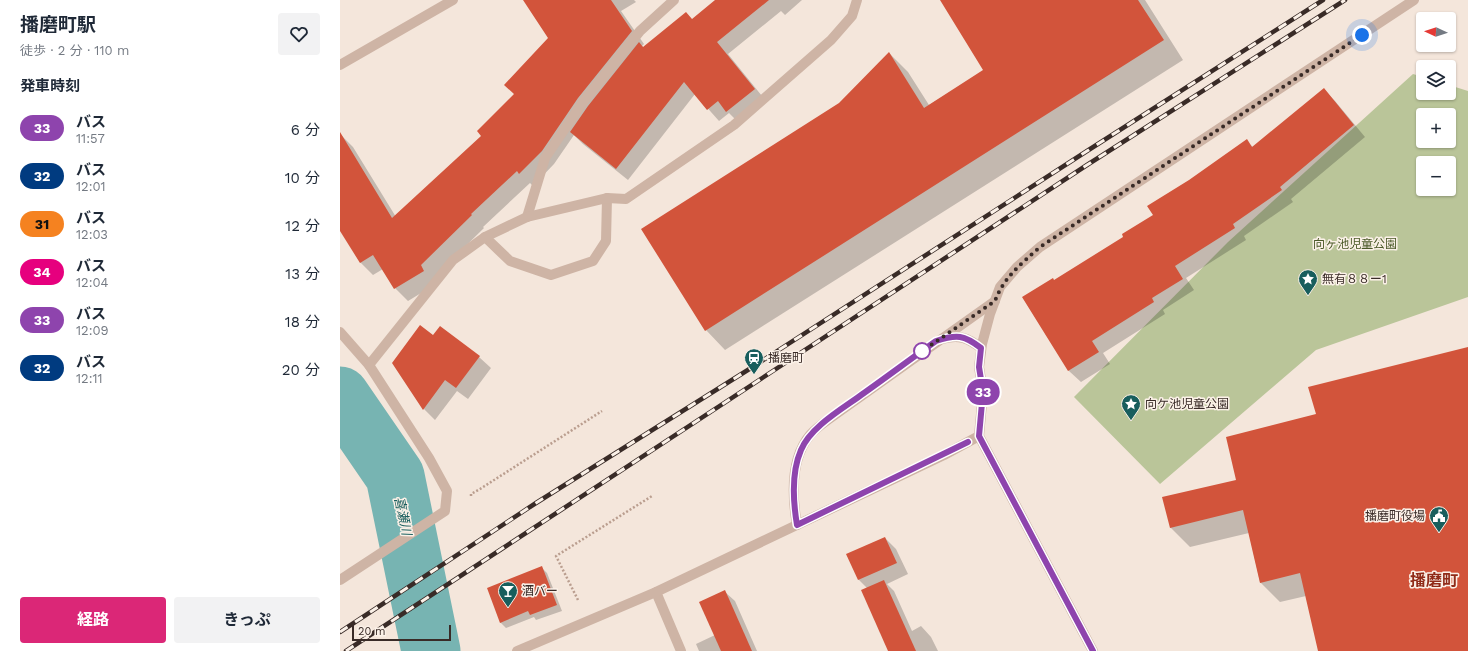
<!DOCTYPE html>
<html lang="ja">
<meta charset="utf-8">
<style>
:root{--surface:#fff;--page:#f2f2f3;--text:#1f2937;--muted:#747a83;--accent:#db2777}
body{margin:0;font-family:"Work Sans","Noto Sans JP",sans-serif;background:var(--page);color:var(--text);height:100vh;display:flex;flex-direction:column;font-size:15px;white-space:nowrap}
*{box-sizing:border-box;margin:0}
p{font-size:13px;color:var(--muted)}
.icon{flex:none;width:22px;height:22px;fill:none;stroke:currentColor;stroke-width:2;stroke-linecap:round;stroke-linejoin:round}
.map{position:relative;flex:1;overflow:hidden}
.drawer{display:flex;flex-direction:column;background:var(--surface);width:340px}
.drawer>*{flex:none}
.badge{padding:0 8px;border-radius:13px;font-size:14px;line-height:26px}
.needle{width:26px;rotate:273deg}
.tools{position:absolute;left:1076px;top:12px;display:grid;gap:8px}
.tools a{display:grid;place-items:center;width:40px;height:40px;border-radius:4px;background:var(--surface);box-shadow:0 1px 3px #0004;font-size:20px}
.scale{position:absolute;left:12px;bottom:10px;width:99px;box-sizing:border-box;padding-left:4px;border:2px solid #392b27;border-top:0;font-size:11px;line-height:14px;white-space:nowrap;color:#392b27;-webkit-text-stroke:3px #fbf1e8;paint-order:stroke}
.you{position:absolute;width:20px;height:20px;margin:-10px;border:3px solid #fff;border-radius:50%;background:#1a73e8;box-shadow:0 0 0 6px #1a73e833}
.map>.badge{position:absolute;translate:-50% -50%;box-shadow:0 0 0 2px #fff}
h2{padding:0 20px;font-size:15px;line-height:36px}
.round{display:grid;place-items:center;flex:none;width:42px;height:42px;border-radius:4px;background:var(--page)}
.overview{display:flex;align-items:center;justify-content:space-between;height:68px;padding:0 20px}
h1{font-size:19px;font-weight:700;line-height:30px}
.cta{display:flex;gap:8px;margin-top:auto;padding:8px 20px}
.cta a{flex:1;height:46px;border-radius:4px;background:var(--accent);color:#fff;font-size:16px;font-weight:700;line-height:46px;text-align:center}
.cta a+a{background:var(--page);color:var(--text)}
ul{padding:0;list-style:none}
li{display:flex;align-items:center;gap:12px;height:48px;padding:0 20px}
li div{flex:1}
li b{display:block;font-size:15px}
li em{font-style:normal}
li .badge{min-width:44px;font-weight:700;text-align:center}
main{display:flex;flex:1;min-height:0}
.map>svg:first-child{display:block}
.green{fill:#bac599;fill-rule:evenodd}
.shadow{fill:#0003}
.lines{fill:none;stroke-linecap:round;stroke-linejoin:round}
.river{stroke:#77b4b2;stroke-width:59}
.building{fill:#d2543b}
.path{stroke:#ba9e8f;stroke-width:2.5;stroke-dasharray:2 2;stroke-linecap:butt}
.minor{stroke:#ceb4a5;stroke-width:10}
.tertiary{stroke:#ceb4a5;stroke-width:10}
.rail-casing{stroke:#392b27;stroke-width:4.5}
.rail{stroke:#fbf1e8;stroke-width:3;stroke-dasharray:9;stroke-linecap:butt}
.line-casing{stroke:#fff;stroke-width:9}
.line{stroke:#8e44ad;stroke-width:6}
.walk{stroke:#392b27;stroke-width:4;stroke-dasharray:0 7.2}
.stop-dot{fill:#fff;stroke:#8e44ad;stroke-width:2}
.labels{text-anchor:middle;dominant-baseline:central;stroke-width:3;stroke-linejoin:round;paint-order:stroke}
.park-label{font-size:12px;fill:#4b5a28;stroke:#fbf1e8}
.poi-label{font-size:12px;fill:#392b27;stroke:#fbf1e8;text-anchor:start}
.water-label{font-size:13px;font-style:italic;fill:#185e5d;stroke:#fbf1e8}
.district-label{font-size:16px;font-weight:bold;fill:#902b18;stroke:#fbf1e8}
</style>
<main>
<section class="drawer">
<div class="overview"><div><h1>播磨町駅</h1><p>徒歩 · 2 分 · 110 m</p></div><a class="round"><svg class="icon" aria-label="heart" viewBox="0 0 24 24"><path d="M12 20l-8-8c-3-5 5-10 8-4 3-6 11-1 8 4z"/></svg></a></div>
<h2>発車時刻</h2>
<ul>
<li><span class="badge" style="background:#8e44ad;color:#fff">33</span><div><b>バス</b><p>11:57</p></div><em>6 分</em></li>
<li><span class="badge" style="background:#003b80;color:#fff">32</span><div><b>バス</b><p>12:01</p></div><em>10 分</em></li>
<li><span class="badge" style="background:#f58220;color:#111">31</span><div><b>バス</b><p>12:03</p></div><em>12 分</em></li>
<li><span class="badge" style="background:#e6007e;color:#fff">34</span><div><b>バス</b><p>12:04</p></div><em>13 分</em></li>
<li><span class="badge" style="background:#8e44ad;color:#fff">33</span><div><b>バス</b><p>12:09</p></div><em>18 分</em></li>
<li><span class="badge" style="background:#003b80;color:#fff">32</span><div><b>バス</b><p>12:11</p></div><em>20 分</em></li>
</ul>
<div class="cta"><a>経路</a><a>きっぷ</a></div>
</section>
<div class="map">
<svg width="1128" height="651" viewBox="0 0 1128 651">
<rect width="100%" height="100%" fill="#f4e6db"/>
<path class="green" d="M1073,74L1083,77V93H1109V85L1128,91V297L976,350L820,484L734,397L888,242ZM1083,115H1109V141H1083ZM1083,163H1109V189H1083Z"/>
<g class="shadow">
<polygon points="188,0 294,0 296,2 281,11 304,44 302,46 304,48 353,20 377,0 462,0 445,15 441,11 388,54 426,101 399,123 389,113 379,121 355,94 288,180 243,144 234,135 214,164 193,186 190,183 143,227 144,228 93,278 96,284 68,301 55,288 43,269 33,275 20,262 0,229 0,134 13,147 56,217 143,136 175,94 209,39"/>
<polygon points="609,0 805,0 843,60 385,350 366,330 500,104 549,53 568,72 589,105 644,71"/>
<polygon points="984,90 995,101 1025,137 951,199 953,202 904,236 906,240 846,278 854,290 823,310 825,314 763,353 770,364 741,382 729,371 683,298 715,281 785,237 814,215 849,181 906,141 913,147"/>
<polygon points="100,327 139,357 151,368 128,399 117,391 95,420 84,409 53,363 94,336"/>
<polygon points="1128,348 1128,651 979,651 966,596 940,602 920,582 909,533 850,547 830,527 897,480 977,415"/>
<polygon points="545,538 556,549 568,574 547,584 554,591 572,631 581,626 591,637 598,651 549,651 527,588 519,580 507,555"/>
<polygon points="201,567 207,573 222,611 196,620 194,617 166,628 160,622"/>
<polygon points="385,592 395,601 417,651 359,651 356,644 375,635"/>
</g>
<g class="lines">
<polyline class="river" points="0,396 55,476 91,651"/>
</g>
<g class="building">
<polygon points="183,0 271,0 292,31 238,98 202,151 179,174 177,171 131,214 132,215 81,265 84,271 54,289 33,255 20,263 0,231 0,132 52,218 141,136 137,131 174,94 164,85 208,38"/>
<polygon points="375,0 429,0 377,42 415,89 386,112 378,101 367,110 344,82 276,169 230,132 248,106 299,42 303,47 346,12 352,19"/>
<polygon points="600,0 798,0 824,40 365,331 301,229 499,103 549,52 584,108 643,70"/>
<polygon points="984,88 1014,125 940,187 942,190 893,224 895,228 835,266 843,279 812,298 814,302 752,341 759,352 728,371 682,297 713,278 714,280 783,237 782,234 813,215 807,206 849,180 907,139 912,147"/>
<polygon points="80,325 93,335 100,326 140,356 116,388 105,380 83,410 52,363"/>
<polygon points="1128,347 1128,651 978,651 960,573 920,583 903,510 830,528 822,497 896,480 886,437 976,414 968,387"/>
<polygon points="545,537 557,563 518,580 506,554"/>
<polygon points="202,566 217,605 190,615 188,611 160,623 147,588"/>
<polygon points="544,580 576,651 548,651 521,590"/>
<polygon points="385,590 412,651 381,651 359,602"/>
</g>
<g class="lines">
<g class="path">
<polyline points="131,496 131,494 140,489 262,411"/>
<polyline points="238,600 216,556 312,496"/>
</g>
<g class="minor">
<polyline points="0,65 113,0"/>
<polyline points="187,217 205,158 243,102 300,31 334,0"/>
<polyline points="145,237 170,261 211,275 253,261 266,241 267,198"/>
<polyline points="0,332 29,365 89,458 107,491 105,511 0,580"/>
<path d="M602,339C619,334 628,338 641,348"/>
<polyline points="29,365 113,260 145,237 187,217 267,198 286,199 394,125 491,40 512,16 517,0"/>
<path d="M457,525C452,496 450,459 470,435C475,429 482,424 489,419L655,301"/>
<polyline points="316,592 341,651"/>
</g>
<g class="tertiary">
<polyline points="177,651 316,592 604,455 639,436"/>
<polyline points="753,651 639,436 643,392 639,367 642,344 650,314 660,287 677,267 700,247 1074,0"/>
</g>
<g class="rail-casing">
<g id="rail">
<polyline points="0,632 196,503 411,368 747,151 983,0"/>
<polyline points="6,651 747,165 1005,0"/>
</g>
</g>
<use href="#rail" class="rail"/>
</g>
<g class="lines">
<g class="line-casing">
<path id="line" d="M628,442L457,525C453,501 451,473 461,450C471,426 504,408 524,393C548,376 572,358 596,341C617,334 624,335 641,348L639,367L643,392L639,436L753,651"/>
</g>
<use href="#line" class="line"/>
<path class="walk" d="M582,351L578,354L655,301C664,277 681,264 700,247L1022,35"/>
</g>
<defs>
<g id="sight-pin" transform="scale(1)"><path d="M0 17L-7.5 6A9.5 9.5 0 1 1 7.5 6Z" fill="#185e5d" stroke="#fbf1e8"/><path d="M0-6L1.8-2.2L6-1.7L2.9 1.2L3.7 5.4L0 3.3L-3.7 5.4L-2.9 1.2L-6-1.7L-1.8-2.2Z" fill="#fff"/></g>
<g id="station-pin" transform="scale(1)"><path d="M0 17L-7.5 6A9.5 9.5 0 1 1 7.5 6Z" fill="#185e5d" stroke="#fbf1e8"/><path d="M-3-6H3Q5-6 5-4V2Q5 4 3 4L4.5 6H3L1.5 4h-3L-3 6H-4.5L-3 4Q-5 4-5 2V-4Q-5-6-3-6ZM-3.5-4v3h7v-3ZM-3.5 1v1.5H-2V1ZM2 1v1.5H3.5V1Z" fill="#fff"/></g>
<g id="civic-pin" transform="scale(1)"><path d="M0 17L-7.5 6A9.5 9.5 0 1 1 7.5 6Z" fill="#185e5d" stroke="#fbf1e8"/><path d="M-.6-6.5H3V-4.5H.6V-3L4-1V1h2V6H-6V1h2V-1L-.6-3ZM-1.2 2.5V6h2.4V2.5Z" fill="#fff"/></g>
<g id="bar-pin" transform="scale(1)"><path d="M0 17L-7.5 6A9.5 9.5 0 1 1 7.5 6Z" fill="#185e5d" stroke="#fbf1e8"/><path d="M-6-5H6L.8 .8V4.5H3.5V6h-7V4.5H-.8V.8Z" fill="#fff"/></g>
</defs>
<g fill-rule="evenodd">
<use href="#sight-pin" x="968" y="279"/>
<use href="#station-pin" x="414" y="358"/>
<use href="#sight-pin" x="791" y="404"/>
<use href="#civic-pin" x="1099" y="516"/>
<use href="#bar-pin" x="168" y="591"/>
</g>
<circle class="stop-dot" cx="582" cy="351" r="8"/>
<g class="labels">
<g class="park-label">
<text x="1015" y="244">向ヶ池児童公園</text>
</g>
<g class="poi-label">
<text x="982" y="279">無有８８ー1</text>
<text x="428" y="358">播磨町</text>
<text x="805" y="404">向ケ池児童公園</text>
<text x="1085" y="516" text-anchor="end">播磨町役場</text>
<text x="182" y="591">酒バー</text>
</g>
<g class="water-label">
<text transform="translate(63 516) rotate(78)">喜瀬川</text>
</g>
<g class="district-label">
<text x="1094" y="580">播磨町</text>
</g>
</g>
</svg>
<div class="tools">
<a><svg class="needle" viewBox="-14 -14 28 28"><path d="M0-13l5 13h-10z" fill="#e53935"/><path d="M0 13l5-13h-10z" fill="#747a83"/></svg></a>
<a><svg class="icon" aria-label="layers" viewBox="0 0 24 24"><path d="M12 4l9 5-9 5-9-5zM3 14l9 5 9-5"/></svg></a>
<a>+</a>
<a>−</a>
</div>
<div class="scale">20 m</div>
<div class="you" style="left:1022px;top:35px"></div>
<b class="badge" style="left:643px;top:392px;background:#8e44ad;color:#fff">33</b>
</div>
</main>
